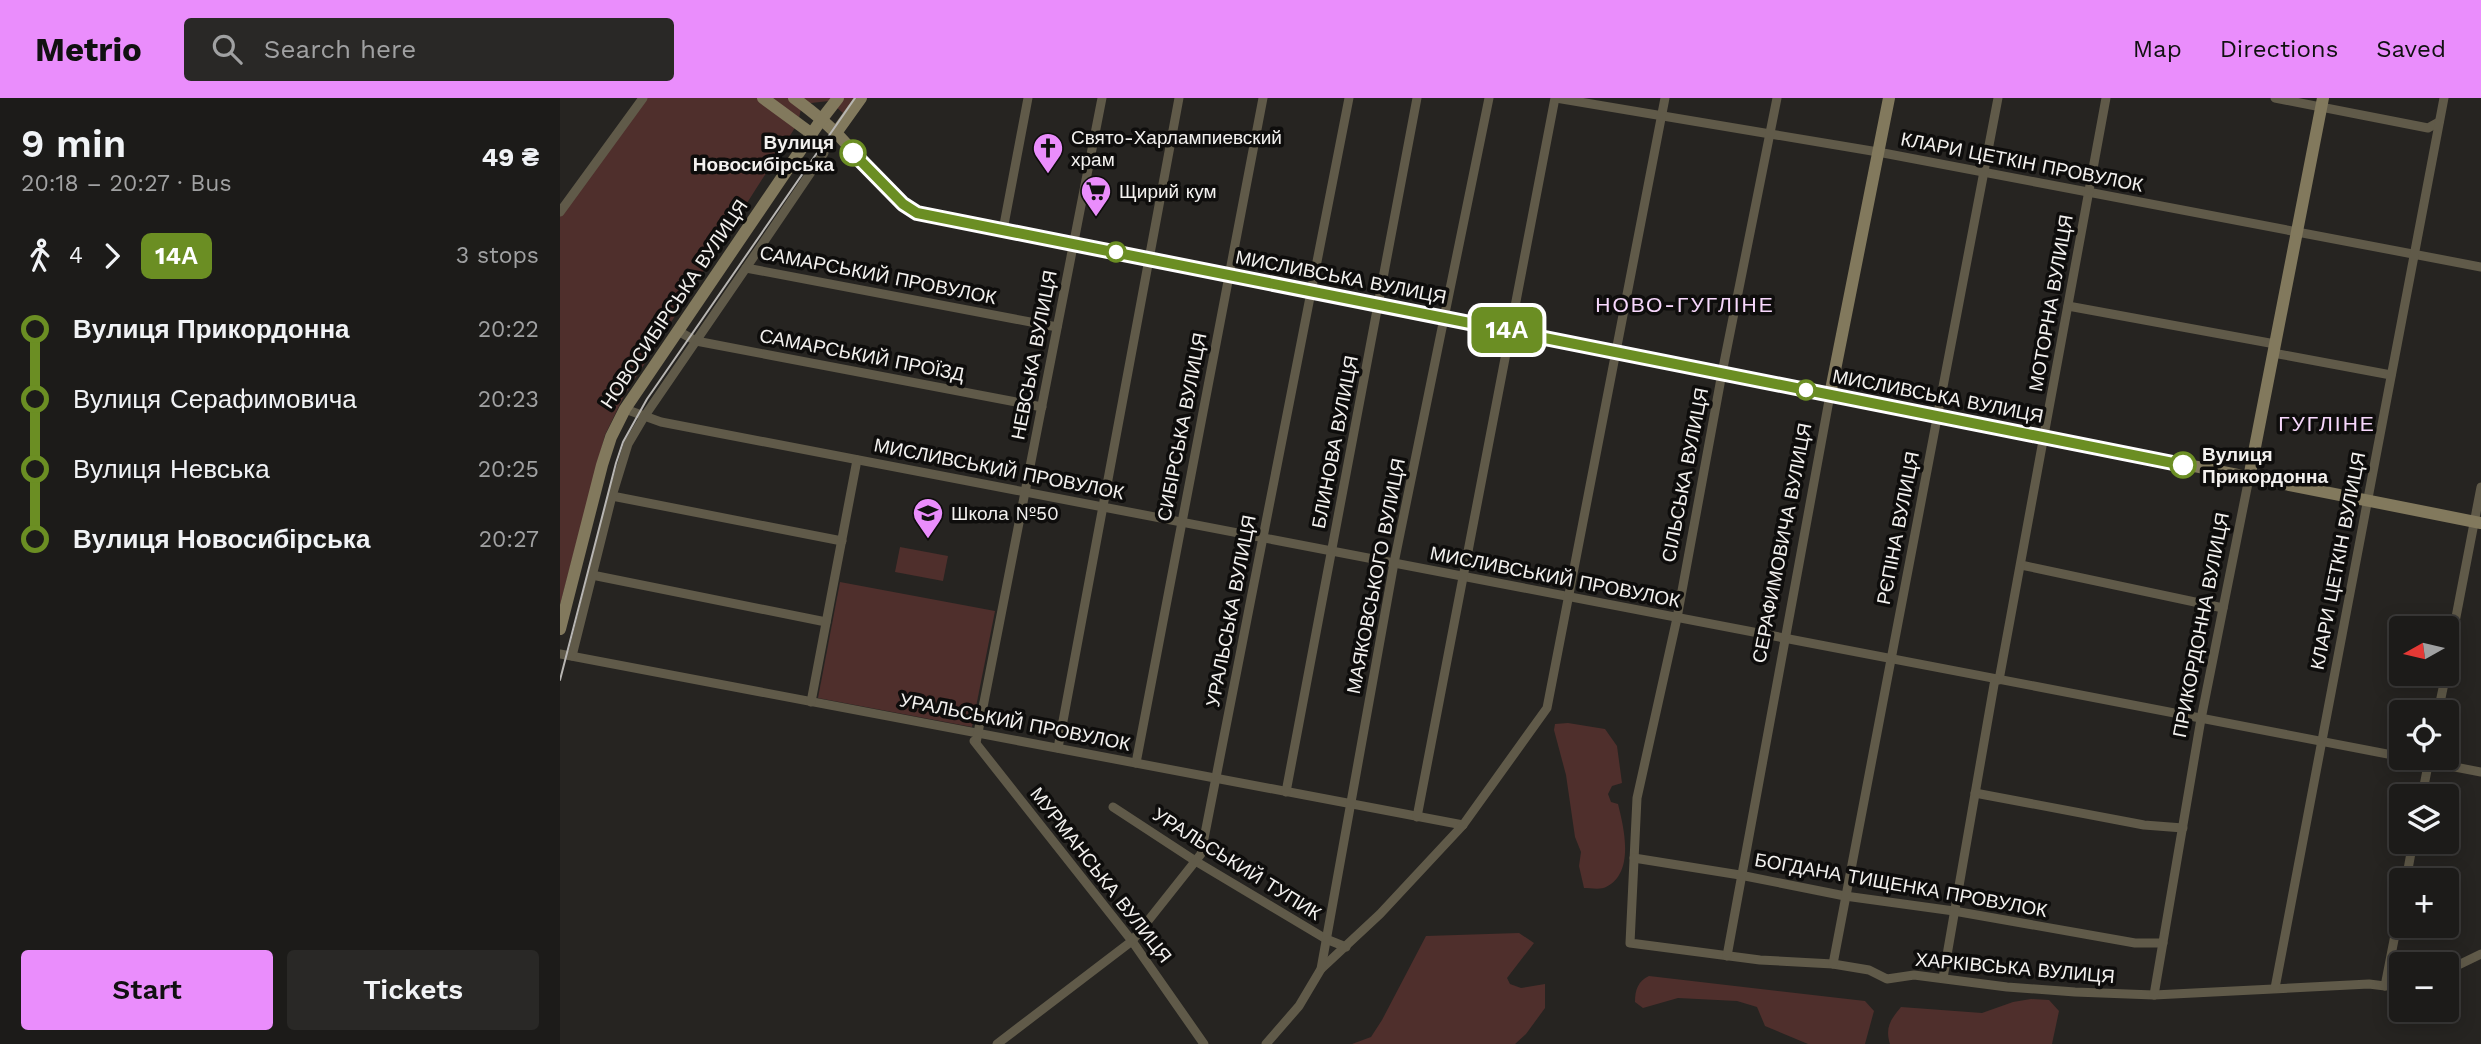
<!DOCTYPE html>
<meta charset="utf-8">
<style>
:root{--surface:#1c1b19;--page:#292826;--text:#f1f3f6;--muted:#a0a1a2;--line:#3a3938;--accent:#ea8dfc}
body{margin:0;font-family:"Work Sans",sans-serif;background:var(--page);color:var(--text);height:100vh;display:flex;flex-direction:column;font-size:26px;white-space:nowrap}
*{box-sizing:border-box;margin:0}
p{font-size:23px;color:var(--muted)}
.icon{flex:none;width:38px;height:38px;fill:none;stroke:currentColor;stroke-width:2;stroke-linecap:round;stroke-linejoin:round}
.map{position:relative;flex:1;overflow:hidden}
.details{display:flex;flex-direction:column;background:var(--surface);width:560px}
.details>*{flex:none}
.badge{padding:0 14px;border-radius:10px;font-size:24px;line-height:46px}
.needle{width:46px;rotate:262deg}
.controls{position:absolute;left:1829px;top:518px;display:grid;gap:14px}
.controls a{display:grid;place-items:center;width:70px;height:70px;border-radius:7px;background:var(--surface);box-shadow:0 4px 18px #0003,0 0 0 2px var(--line);font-size:35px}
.map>.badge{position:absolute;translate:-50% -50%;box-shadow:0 0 0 4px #fff}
.legs{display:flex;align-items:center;gap:10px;height:77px;padding:0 21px;font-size:23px}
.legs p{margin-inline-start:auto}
.headline{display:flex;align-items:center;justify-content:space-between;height:119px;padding:0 21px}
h1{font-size:38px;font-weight:600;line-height:52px}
.button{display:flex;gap:14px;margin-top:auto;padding:14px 21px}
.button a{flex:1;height:80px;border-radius:7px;background:var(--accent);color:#111;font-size:28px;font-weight:600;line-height:80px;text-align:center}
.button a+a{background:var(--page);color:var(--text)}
ul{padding:0 21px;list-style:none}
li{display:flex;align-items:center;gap:24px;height:70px;font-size:26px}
li i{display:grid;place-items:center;width:10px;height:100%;margin:0 9px;background:currentColor}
li i::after{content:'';width:18px;height:18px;margin:-9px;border:5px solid;border-radius:50%;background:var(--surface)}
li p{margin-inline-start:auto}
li:first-child i{background:linear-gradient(#0000 50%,currentColor 0)}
li:last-child i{background:linear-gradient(currentColor 50%,#0000 0)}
header{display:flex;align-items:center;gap:42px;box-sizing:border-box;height:98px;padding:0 35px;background:var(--accent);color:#111}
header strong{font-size:33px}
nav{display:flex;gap:38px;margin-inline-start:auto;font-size:24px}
.search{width:490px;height:63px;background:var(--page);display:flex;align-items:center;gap:18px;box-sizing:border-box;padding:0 24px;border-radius:7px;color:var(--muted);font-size:26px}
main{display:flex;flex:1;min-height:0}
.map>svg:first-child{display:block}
.green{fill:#4f2f2c}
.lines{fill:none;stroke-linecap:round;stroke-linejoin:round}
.street{stroke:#605a49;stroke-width:9}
.secondary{stroke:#82795d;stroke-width:12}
.tram{stroke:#b8b6b3;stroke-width:2}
.line-1-casing{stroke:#fff;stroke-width:16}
.line-1{stroke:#6b8e23;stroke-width:10}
.stop-1-dot{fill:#fff;stroke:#6b8e23;stroke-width:3.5}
.labels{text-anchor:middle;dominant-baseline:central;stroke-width:7;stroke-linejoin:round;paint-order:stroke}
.poi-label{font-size:19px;fill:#f3f1ef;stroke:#0e0d0c;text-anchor:start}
.stop-label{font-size:19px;font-weight:bold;fill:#f3f1ef;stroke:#0e0d0c;text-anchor:end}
.street-label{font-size:19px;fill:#f3f1ef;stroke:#0e0d0c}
.neighbourhood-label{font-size:21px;letter-spacing:2px;fill:#f8d8fd;stroke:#0e0d0c}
</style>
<header>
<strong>Metrio</strong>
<div class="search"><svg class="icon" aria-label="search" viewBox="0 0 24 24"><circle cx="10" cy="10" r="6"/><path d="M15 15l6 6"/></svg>Search here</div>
<nav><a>Map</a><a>Directions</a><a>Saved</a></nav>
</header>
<main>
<section class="details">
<div class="headline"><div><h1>9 min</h1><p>20:18 – 20:27 · Bus</p></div><b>49 ₴</b></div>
<div class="legs"><svg class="icon" aria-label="walk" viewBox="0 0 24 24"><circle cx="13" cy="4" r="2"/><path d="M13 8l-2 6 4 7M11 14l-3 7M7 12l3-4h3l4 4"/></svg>4<svg class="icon" aria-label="forward" viewBox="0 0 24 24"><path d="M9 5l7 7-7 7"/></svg><b class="badge" style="background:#6b8e23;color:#fff">14А</b><p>3 stops</p></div>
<ul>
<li><i style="color:#6b8e23"></i><b>Вулиця Прикордонна</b><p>20:22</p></li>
<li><i style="color:#6b8e23"></i><span>Вулиця Серафимовича</span><p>20:23</p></li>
<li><i style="color:#6b8e23"></i><span>Вулиця Невська</span><p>20:25</p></li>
<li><i style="color:#6b8e23"></i><b>Вулиця Новосибірська</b><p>20:27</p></li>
</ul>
<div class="button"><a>Start</a><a>Tickets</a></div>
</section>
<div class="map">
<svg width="1921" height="946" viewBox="0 0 1921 946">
<rect width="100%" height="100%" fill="#262421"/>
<g class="green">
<polygon points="83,0 303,0 290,21 269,3 242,6 238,25 64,298 45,337 0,507 0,114"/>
<polygon points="340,449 388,458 383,483 335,474"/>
<polygon points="280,484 435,513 412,629 258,600"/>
<path d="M1008,625L1045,631L1057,648L1062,685L1052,688L1048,696L1051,704L1058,706C1064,730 1075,775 1046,789C1041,792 1030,790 1024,790L1019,768L1021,754L1015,739L1006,677L994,632L995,626Z"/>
<polygon points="959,835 974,845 947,880 950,886 961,890 985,886 985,910 966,936 955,946 792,946 811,939 822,922 866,838"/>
<path d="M1089,878L1305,903L1314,913L1305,946H1248L1205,928L1197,909L1177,903L1118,900L1083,910L1075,904C1075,892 1078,883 1089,878Z"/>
<path d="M1471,901L1489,902L1499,913L1492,946H1330C1325,930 1330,922 1341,909L1422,915L1453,904Z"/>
</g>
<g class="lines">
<g class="street">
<polyline points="996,0 1318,54 1921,169"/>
<polyline points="1217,0 1162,275 1117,520 1077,700 1070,845 1200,862 1273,866 1309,872 1327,881 1354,877 1447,889 1515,894 1594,897 1809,886 1825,888 1841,885"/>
<polyline points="1715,0 1868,30 1879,24"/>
<polyline points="264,55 186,170 497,229"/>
<polyline points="0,114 83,0"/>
<polyline points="443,132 468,0"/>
<polyline points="1508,208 1715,246"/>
<polyline points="118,233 136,243 482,309"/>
<polyline points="1713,255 1831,277"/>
<polyline points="65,311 101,324 1921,674"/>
<polyline points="52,398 282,443"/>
<polyline points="1461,467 1663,510"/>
<polyline points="32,477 266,524"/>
<polyline points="0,556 903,727"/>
<polyline points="12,558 52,398 68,346 84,319 186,170"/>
<polyline points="1886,571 1921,389"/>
<polyline points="1439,582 1546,0"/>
<polyline points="251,604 297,362"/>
<polyline points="1878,614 1886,576"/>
<polyline points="414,643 572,843 644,946"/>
<polyline points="416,645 542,0"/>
<polyline points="498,650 619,0"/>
<polyline points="576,665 703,0"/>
<polyline points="726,694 857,0"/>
<polyline points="1415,695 1584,727 1623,730"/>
<polyline points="1862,698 1869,662"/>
<polyline points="553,709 637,764 766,841 786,849"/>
<polyline points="857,719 995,0"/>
<polyline points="1074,760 1180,777 1285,798 1394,813 1575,845 1603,845"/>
<polyline points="1846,782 1853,744"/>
<polyline points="1167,858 1270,297"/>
<polyline points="1273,866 1438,0"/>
<polyline points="761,871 820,816 903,727 987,610 1105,0"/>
<polyline points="1886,873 1921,856"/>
<polyline points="1383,880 1435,581"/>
<polyline points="1825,888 1841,806"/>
<polyline points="1715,890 1884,0"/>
<polyline points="1594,897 1641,621 1689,380"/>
<polyline points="437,946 572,843 641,756 789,0"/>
<polyline points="706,946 739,908 761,871 834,465 929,0"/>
</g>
<g class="secondary">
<polyline points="203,0 252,36"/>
<path d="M234,0C249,11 263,22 276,35C298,56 329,103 357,115L1921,425"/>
<polyline points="276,35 301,0"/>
<polyline points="1270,297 1329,0"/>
<polyline points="1689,380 1763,0"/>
<polyline points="0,531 42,367 51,339 65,311 261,22 278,0"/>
</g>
<polyline class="tram" points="0,582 56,365 63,344 87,301 295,0"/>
</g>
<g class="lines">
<g class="line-1-casing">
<polyline id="line-1" points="293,55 343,106 357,115 1623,367"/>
</g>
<use href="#line-1" class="line-1"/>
</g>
<defs>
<g id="church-pin" transform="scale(1.575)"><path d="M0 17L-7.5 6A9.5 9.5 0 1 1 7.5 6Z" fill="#ea8dfc" stroke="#0e0d0c"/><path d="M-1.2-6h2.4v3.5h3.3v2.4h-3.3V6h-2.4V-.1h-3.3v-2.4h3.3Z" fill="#111"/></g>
<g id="supermarket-pin" transform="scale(1.575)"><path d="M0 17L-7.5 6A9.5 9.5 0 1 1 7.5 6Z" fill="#ea8dfc" stroke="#0e0d0c"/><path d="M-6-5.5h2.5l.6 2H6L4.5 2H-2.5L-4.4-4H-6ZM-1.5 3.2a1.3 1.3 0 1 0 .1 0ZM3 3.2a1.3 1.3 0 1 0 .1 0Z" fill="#111"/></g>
<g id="school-pin" transform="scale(1.575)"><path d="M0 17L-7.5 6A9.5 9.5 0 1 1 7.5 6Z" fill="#ea8dfc" stroke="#0e0d0c"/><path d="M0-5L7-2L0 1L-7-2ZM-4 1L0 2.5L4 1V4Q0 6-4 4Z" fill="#111"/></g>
</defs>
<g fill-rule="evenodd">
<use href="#church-pin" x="488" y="50"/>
<use href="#supermarket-pin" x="536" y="93"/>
<use href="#school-pin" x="368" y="415"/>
</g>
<g class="stop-1-dot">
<circle cx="293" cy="55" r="12"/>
<circle cx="556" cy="154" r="9"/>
<circle cx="1246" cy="292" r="9"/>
<circle cx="1623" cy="367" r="12"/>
</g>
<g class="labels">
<g class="poi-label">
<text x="511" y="39">Свято-Харлампиевский<tspan x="511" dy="22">храм</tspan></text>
<text x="559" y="93">Щирий кум</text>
<text x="391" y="415">Школа №50</text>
</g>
<g class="stop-label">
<text x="274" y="44">Вулиця<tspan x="274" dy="22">Новосибірська</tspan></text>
<text x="1642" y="356" text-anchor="start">Вулиця<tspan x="1642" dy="22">Прикордонна</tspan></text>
</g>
<g class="street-label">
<text transform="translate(1462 64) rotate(11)">КЛАРИ ЦЕТКІН ПРОВУЛОК</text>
<text transform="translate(318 177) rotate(11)">САМАРСЬКИЙ ПРОВУЛОК</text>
<text transform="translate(781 179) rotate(11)">МИСЛИВСЬКА ВУЛИЦЯ</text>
<text transform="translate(1491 205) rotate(-80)">МОТОРНА ВУЛИЦЯ</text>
<text transform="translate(114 206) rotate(-56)">НОВОСИБІРСЬКА ВУЛИЦЯ</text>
<text transform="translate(302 257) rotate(11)">САМАРСЬКИЙ ПРОЇЗД</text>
<text transform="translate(474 257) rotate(-79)">НЕВСЬКА ВУЛИЦЯ</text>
<text transform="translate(1378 298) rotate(11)">МИСЛИВСЬКА ВУЛИЦЯ</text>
<text transform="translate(622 329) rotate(-79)">СИБІРСЬКА ВУЛИЦЯ</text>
<text transform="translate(775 344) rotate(-79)">БЛИНОВА ВУЛИЦЯ</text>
<text transform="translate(439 371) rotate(11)">МИСЛИВСЬКИЙ ПРОВУЛОК</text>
<text transform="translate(1125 377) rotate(-79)">СІЛЬСЬКА ВУЛИЦЯ</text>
<text transform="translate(1338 430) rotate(-79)">РЄПІНА ВУЛИЦЯ</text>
<text transform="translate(1222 445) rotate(-79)">СЕРАФИМОВИЧА ВУЛИЦЯ</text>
<text transform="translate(1778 463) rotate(-79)">КЛАРИ ЦЕТКІН ВУЛИЦЯ</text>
<text transform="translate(816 478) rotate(-79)">МАЯКОВСЬКОГО ВУЛИЦЯ</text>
<text transform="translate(995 479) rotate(11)">МИСЛИВСЬКИЙ ПРОВУЛОК</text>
<text transform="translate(671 513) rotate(-79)">УРАЛЬСЬКА ВУЛИЦЯ</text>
<text transform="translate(1641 527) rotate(-79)">ПРИКОРДОННА ВУЛИЦЯ</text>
<text transform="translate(455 624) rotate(11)">УРАЛЬСЬКИЙ ПРОВУЛОК</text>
<text transform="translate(677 766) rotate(32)">УРАЛЬСЬКИЙ ТУПИК</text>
<text transform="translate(541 777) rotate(52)">МУРМАНСЬКА ВУЛИЦЯ</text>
<text transform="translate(1341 787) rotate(10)">БОГДАНА ТИЩЕНКА ПРОВУЛОК</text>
<text transform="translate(1455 870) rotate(5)">ХАРКІВСЬКА ВУЛИЦЯ</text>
</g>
<g class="neighbourhood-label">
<text x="1125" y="206">НОВО-ГУГЛІНЕ</text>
<text x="1767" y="325">ГУГЛІНЕ</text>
</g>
</g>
</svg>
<div class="controls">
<a><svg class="needle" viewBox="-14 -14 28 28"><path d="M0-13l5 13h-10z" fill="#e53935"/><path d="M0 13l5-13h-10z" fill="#a0a1a2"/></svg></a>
<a><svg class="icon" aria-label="locate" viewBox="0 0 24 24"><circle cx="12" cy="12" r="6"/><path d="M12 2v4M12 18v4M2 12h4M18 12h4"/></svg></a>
<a><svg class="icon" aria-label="layers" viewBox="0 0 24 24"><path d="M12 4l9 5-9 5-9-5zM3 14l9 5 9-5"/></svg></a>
<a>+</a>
<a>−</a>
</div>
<b class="badge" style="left:947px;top:232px;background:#6b8e23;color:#fff">14А</b>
</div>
</main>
